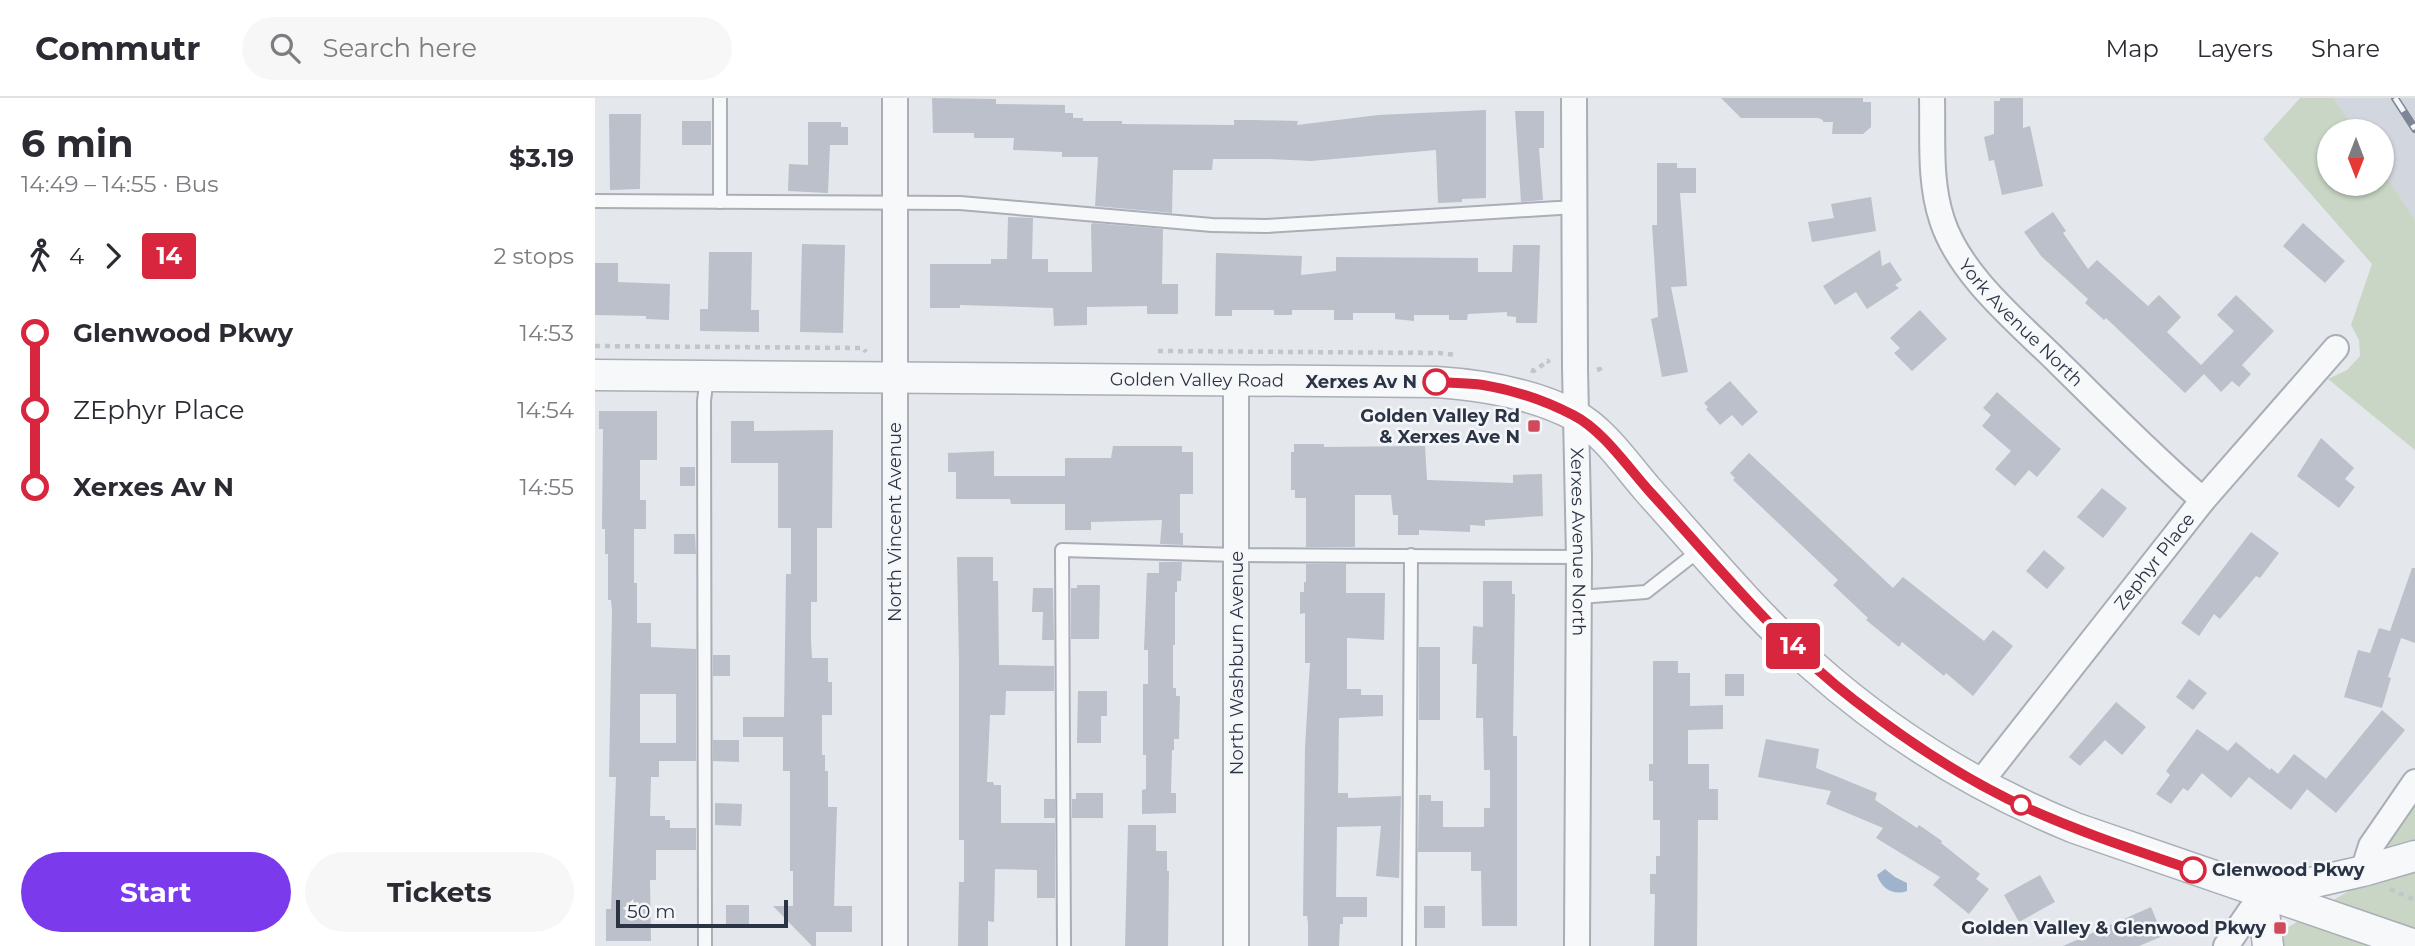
<!DOCTYPE html>
<meta charset="utf-8">
<style>
:root{--surface:#fff;--page:#f7f7f7;--text:#2b2b33;--muted:#7c7c81;--line:#e1e1e2;--accent:#7c3aed}
body{margin:0;font-family:Montserrat,sans-serif;background:var(--page);color:var(--text);height:100vh;display:flex;flex-direction:column;font-size:26px;white-space:nowrap}
*{box-sizing:border-box;margin:0}
p{font-size:23px;color:var(--muted)}
.icon{flex:none;width:38px;height:38px;fill:none;stroke:currentColor;stroke-width:2;stroke-linecap:round;stroke-linejoin:round}
.map{position:relative;flex:1;overflow:hidden}
.drawer{display:flex;flex-direction:column;background:var(--surface);width:595px}
.drawer>*{flex:none}
.badge{padding:0 14px;border-radius:5px;font-size:24px;line-height:46px}
.needle{width:46px;rotate:180deg}
.controls{position:absolute;left:1722px;top:21px;display:grid;gap:14px}
.controls a{display:grid;place-items:center;width:77px;height:77px;border-radius:50%;background:var(--surface);box-shadow:0 2px 5px #0004;font-size:35px}
.scale{position:absolute;left:21px;bottom:18px;width:172px;box-sizing:border-box;padding-left:7px;border:4px solid #2b3445;border-top:0;font-size:19px;line-height:24px;white-space:nowrap;color:#2b3445;-webkit-text-stroke:5px #f4f6f9;paint-order:stroke}
.map>.badge{position:absolute;translate:-50% -50%;box-shadow:0 0 0 4px #fff}
.legs{display:flex;align-items:center;gap:10px;height:77px;padding:0 21px;font-size:23px}
.legs p{margin-inline-start:auto}
.head{display:flex;align-items:center;justify-content:space-between;height:119px;padding:0 21px}
h1{font-size:38px;font-weight:700;line-height:52px}
.button{display:flex;gap:14px;margin-top:auto;padding:14px 21px}
.button a{flex:1;height:80px;border-radius:42px;background:var(--accent);color:#fff;font-size:28px;font-weight:700;line-height:80px;text-align:center}
.button a+a{background:var(--page);color:var(--text)}
ul{padding:0 21px;list-style:none}
li{display:flex;align-items:center;gap:24px;height:77px;font-size:26px}
li i{display:grid;place-items:center;width:10px;height:100%;margin:0 9px;background:currentColor}
li i::after{content:'';width:18px;height:18px;margin:-9px;border:5px solid;border-radius:50%;background:var(--surface)}
li p{margin-inline-start:auto}
li:first-child i{background:linear-gradient(#0000 50%,currentColor 0)}
li:last-child i{background:linear-gradient(currentColor 50%,#0000 0)}
header{display:flex;align-items:center;gap:42px;box-sizing:border-box;height:98px;padding:0 35px;background:var(--surface);border-bottom:2px solid var(--line)}
header strong{font-size:33px}
nav{display:flex;gap:38px;margin-inline-start:auto;font-size:24px}
.search{width:490px;height:63px;background:var(--page);display:flex;align-items:center;gap:18px;box-sizing:border-box;padding:0 24px;border-radius:38px;color:var(--muted);font-size:26px}
main{display:flex;flex:1;min-height:0}
.map>svg:first-child{display:block}
.built{fill:#d2d6de}
.green{fill:#c9d6c5}
.water{fill:#9fb4cc}
.building{fill:#bbc0ca;fill-rule:evenodd}
.lines{fill:none;stroke-linecap:round;stroke-linejoin:round}
.service-casing{stroke:#a9aeb7;stroke-width:16}
.minor-casing{stroke:#a9aeb7;stroke-width:28}
.tertiary-casing{stroke:#a9aeb7;stroke-width:33}
.path{stroke:#c2c5cb;stroke-width:4.5;stroke-dasharray:5 5;stroke-linecap:butt}
.service{stroke:#f7f8fa;stroke-width:12}
.minor{stroke:#f7f8fa;stroke-width:24}
.tertiary{stroke:#f7f8fa;stroke-width:30}
.rail-casing{stroke:#7d8696;stroke-width:8}
.rail{stroke:#f4f6f9;stroke-width:5;stroke-dasharray:16;stroke-linecap:butt}
.line-1-casing{stroke:#fff;stroke-width:16}
.line-1{stroke:#d7263d;stroke-width:10}
.stop-1-dot{fill:#fff;stroke:#d7263d;stroke-width:3.5}
.poi-dot{fill:#d1495b;stroke:#f4f6f9;stroke-width:2.5}
.labels{text-anchor:middle;dominant-baseline:central;stroke-width:5;stroke-linejoin:round;paint-order:stroke}
.street-label{font-size:18px;fill:#2b3445;stroke:#f4f6f9}
.stop-label{font-size:18px;font-weight:bold;fill:#2b3445;stroke:#f4f6f9;text-anchor:end}
.poi-label{font-size:18px;font-weight:bold;fill:#2b3445;stroke:#f4f6f9;text-anchor:end}
</style>
<header>
<strong>Commutr</strong>
<div class="search"><svg class="icon" aria-label="search" viewBox="0 0 24 24"><circle cx="10" cy="10" r="6"/><path d="M15 15l6 6"/></svg>Search here</div>
<nav><a>Map</a><a>Layers</a><a>Share</a></nav>
</header>
<main>
<section class="drawer">
<div class="head"><div><h1>6 min</h1><p>14:49 – 14:55 · Bus</p></div><b>$3.19</b></div>
<div class="legs"><svg class="icon" aria-label="walk" viewBox="0 0 24 24"><circle cx="13" cy="4" r="2"/><path d="M13 8l-2 6 4 7M11 14l-3 7M7 12l3-4h3l4 4"/></svg>4<svg class="icon" aria-label="forward" viewBox="0 0 24 24"><path d="M9 5l7 7-7 7"/></svg><b class="badge" style="background:#d7263d;color:#fff">14</b><p>2 stops</p></div>
<ul>
<li><i style="color:#d7263d"></i><b>Glenwood Pkwy</b><p>14:53</p></li>
<li><i style="color:#d7263d"></i><span>ZEphyr Place</span><p>14:54</p></li>
<li><i style="color:#d7263d"></i><b>Xerxes Av N</b><p>14:55</p></li>
</ul>
<div class="button"><a>Start</a><a>Tickets</a></div>
</section>
<div class="map">
<svg width="1820" height="848" viewBox="0 0 1820 848">
<rect width="100%" height="100%" fill="#e4e7ec"/>
<polygon class="built" points="1739,0 1820,0 1820,122 1787,72 1787,33 1761,33"/>
<g class="green">
<polygon points="1705,0 1739,0 1761,33 1734,33 1734,86 1787,86 1787,72 1820,122 1820,352 1733,281 1752,272 1765,258 1764,242 1756,227 1777,166 1668,41"/>
<polygon points="1820,704 1820,848 1662,848 1767,785"/>
</g>
<path class="water" d="M1290,771L1300,779L1312,785V793C1298,798 1286,790 1282,777Z"/>
<g class="building">
<polygon points="337,0 401,1 401,6 470,7 470,15 478,15 478,20 488,20 488,23 527,23 527,26 639,27 639,22 659,22 703,23 702,27 783,17 891,12 891,100 867,101 867,104 843,105 841,52 716,63 675,61 618,61 617,72 578,72 577,115 500,108 503,59 467,59 467,54 418,52 419,40 379,40 379,35 338,35"/>
<polygon points="1126,0 1268,0 1268,4 1276,4 1276,29 1268,36 1237,36 1238,24 1228,24 1228,22 1223,20 1146,20"/>
<polygon points="1405,0 1428,0 1428,30 1435,28 1448,88 1407,97 1399,62 1394,63 1389,39 1399,36 1399,3 1405,3"/>
<polygon points="920,13 949,13 949,50 944,50 948,102 926,104"/>
<polygon points="14,16 46,16 45,91 15,92"/>
<rect x="87" y="23" width="29" height="24"/>
<polygon points="213,24 246,24 246,29 253,29 253,47 235,47 233,95 193,93 194,66 213,67"/>
<polygon points="1062,65 1082,65 1082,70 1101,70 1101,95 1085,95 1092,188 1076,189 1093,274 1067,279 1056,221 1063,219 1057,127 1062,127"/>
<polygon points="1276,99 1281,133 1217,144 1213,124 1239,120 1236,106"/>
<polygon points="1458,114 1471,133 1468,135 1493,171 1502,162 1553,208 1564,197 1586,219 1572,234 1606,267 1639,233 1622,217 1641,197 1679,233 1647,267 1656,276 1644,289 1637,283 1626,294 1609,276 1590,295 1511,220 1509,222 1490,205 1493,201 1446,158 1429,134"/>
<polygon points="413,119 438,120 437,161 453,161 453,174 497,174 496,127 498,125 568,131 567,186 583,186 583,216 552,216 552,208 492,209 492,227 459,228 458,210 365,207 365,210 335,210 335,166 396,166 396,161 412,161"/>
<polygon points="1708,125 1750,163 1730,185 1688,148"/>
<polygon points="207,146 250,147 248,235 205,234"/>
<polygon points="918,147 945,147 942,225 921,225 921,219 912,218 912,214 873,216 872,222 854,222 854,217 819,217 819,223 800,221 800,215 758,215 758,222 739,222 739,212 697,212 697,217 679,217 679,212 637,212 637,218 620,218 621,155 707,158 706,177 741,173 741,159 883,160 883,174 917,174"/>
<polygon points="1285,152 1287,168 1295,164 1307,182 1300,187 1304,190 1272,211 1261,194 1240,207 1228,188"/>
<polygon points="114,154 157,154 156,212 164,212 164,234 105,233 105,211 113,211"/>
<polygon points="0,165 23,165 23,184 75,186 74,222 51,221 51,218 0,217"/>
<polygon points="1325,212 1352,241 1317,273 1299,255 1305,250 1295,240"/>
<polygon points="1135,283 1163,314 1147,328 1137,317 1125,327 1111,311 1113,309 1109,305"/>
<polygon points="1402,294 1466,351 1442,379 1434,372 1420,388 1400,371 1416,353 1387,328 1396,317 1388,310"/>
<path d="M4,313H62V362H45V402H51V431H39V485H42V525H56V549L101,551V663H64V679H56L55,718H70V722H75V730H101V752H61V782H55L56,843H11V811H16L21,679H14L17,513L16,502H13V456H10V431H7L8,331H4ZM45,596H81V645H45Z"/>
<polygon points="136,323 159,323 159,333 238,332 237,430 222,430 222,504 216,504 216,542 217,560 233,560 233,584 237,584 237,617 227,617 227,657 230,657 230,673 233,673 233,709 242,709 239,808 257,808 257,834 221,834 221,848 217,848 178,808 198,808 198,773 195,773 195,673 188,673 188,639 148,639 148,619 189,619 191,476 196,476 196,430 183,430 183,365 136,365"/>
<polygon points="1726,340 1759,370 1750,381 1760,389 1744,410 1702,378"/>
<polygon points="699,346 729,346 729,349 830,348 832,382 918,385 918,377 947,376 948,418 890,422 890,428 875,427 875,434 824,432 824,437 803,437 803,417 798,417 796,397 760,397 760,449 711,449 711,400 700,400 700,392 696,392 696,354 699,354"/>
<polygon points="518,348 587,348 587,354 598,354 598,396 585,396 585,435 588,435 588,447 565,446 567,422 496,424 496,432 470,432 470,406 416,406 415,401 361,401 361,374 353,374 353,355 399,353 399,378 470,378 470,360 516,360"/>
<polygon points="1154,355 1298,490 1308,479 1389,543 1398,532 1418,548 1378,598 1351,575 1349,578 1307,544 1304,549 1271,522 1273,520 1238,487 1243,482 1138,382 1140,380 1135,375"/>
<rect x="85" y="369" width="15" height="19"/>
<polygon points="1507,390 1532,410 1508,440 1482,419"/>
<polygon points="1656,434 1684,455 1665,480 1661,478 1625,521 1619,516 1604,538 1586,525"/>
<polygon points="79,436 100,436 101,456 79,456"/>
<polygon points="1449,452 1470,470 1452,491 1431,473"/>
<polygon points="362,459 398,459 398,483 403,483 404,567 459,568 459,593 411,593 410,617 395,617 392,684 398,684 399,687 406,687 406,725 460,725 460,800 442,800 442,772 400,771 399,824 393,823 393,848 363,848 364,784 369,784 369,742 364,742 364,564"/>
<polygon points="564,464 587,464 586,483 582,483 582,494 580,494 580,547 578,547 578,590 581,590 581,598 585,598 584,641 579,641 579,652 577,652 576,695 581,695 581,715 547,716 547,692 551,691 551,657 548,657 548,586 553,586 553,552 549,552 552,475 564,475"/>
<polygon points="711,466 751,466 751,495 790,495 789,542 752,540 752,591 766,591 766,597 788,597 788,618 744,620 743,695 753,695 753,700 806,698 804,780 781,778 786,728 742,729 741,799 772,799 772,819 748,819 748,826 745,826 744,848 713,848 713,826 712,818 708,818 710,649 715,565 710,565 710,515 705,516 705,494 709,494 709,484 711,484"/>
<polygon points="1817,470 1820,470 1820,545 1806,540 1793,579 1796,580 1787,610 1749,599 1763,552 1775,555 1784,530 1795,533"/>
<polygon points="888,483 917,483 917,496 920,496 918,638 922,638 922,828 887,828 886,773 876,773 876,754 823,754 824,697 836,697 836,703 848,703 848,729 889,729 889,710 895,710 895,672 889,672 888,620 881,620 882,566 877,566 878,528 888,529"/>
<polygon points="482,487 505,487 504,541 476,541 476,490 482,490"/>
<polygon points="438,490 458,490 459,542 447,542 448,514 437,514"/>
<rect x="824" y="549" width="21" height="73"/>
<rect x="118" y="557" width="17" height="21"/>
<polygon points="1058,563 1083,563 1083,575 1095,575 1095,608 1128,607 1128,631 1093,632 1093,666 1114,666 1114,691 1123,691 1123,722 1103,722 1102,848 1059,848 1060,796 1055,796 1055,776 1061,776 1061,758 1065,758 1065,722 1058,722 1058,683 1054,683 1054,666 1058,666"/>
<rect x="1130" y="576" width="19" height="22"/>
<polygon points="1594,581 1612,595 1598,612 1581,599"/>
<polygon points="483,593 512,593 512,618 506,618 506,645 482,645"/>
<polygon points="1521,604 1551,629 1527,657 1510,642 1485,668 1474,659"/>
<polygon points="1787,612 1810,632 1741,715 1712,691 1696,712 1654,679 1636,700 1607,675 1593,693 1588,690 1576,706 1561,696 1575,677 1571,673 1602,631 1633,653 1641,644 1675,672 1676,670 1683,676 1699,656 1731,681"/>
<polygon points="1171,641 1224,651 1221,670 1282,695 1280,702 1322,730 1324,727 1347,743 1346,745 1385,776 1381,781 1394,791 1374,816 1338,787 1345,779 1281,740 1288,730 1231,706 1236,693 1163,679"/>
<polygon points="118,642 144,642 144,664 118,663"/>
<polygon points="481,695 508,695 508,720 477,720 477,701 481,701"/>
<rect x="449" y="701" width="11" height="19"/>
<polygon points="120,705 147,706 146,728 120,727"/>
<polygon points="533,727 561,727 561,753 572,753 572,773 574,773 573,848 530,848"/>
<polygon points="1445,777 1460,804 1424,824 1409,797"/>
<rect x="131" y="807" width="23" height="22"/>
<rect x="829" y="808" width="21" height="22"/>
<polygon points="1556,809 1568,838 1544,848 1468,848"/>
</g>
<g class="lines">
<g class="service-casing">
<g id="service">
<polyline points="125,0 125,104"/>
<polyline points="0,103 365,105 617,127 671,128 980,109"/>
<polyline points="984,499 1051,494 1106,451"/>
<polyline points="110,848 109,303 112,278"/>
<polyline points="469,848 467,452 642,457 984,459"/>
<polyline points="814,848 816,457"/>
</g>
</g>
<g class="minor-casing">
<g id="minor">
<path id="s1" d="M979,0L980,270L984,459L982,848"/>
<path id="s2" d="M1337,0C1338,41 1334,83 1347,122C1365,178 1424,225 1465,266C1512,312 1558,359 1608,402"/>
<path id="s3" d="M1385,685L1608,402L1741,250"/>
<polyline points="1768,773 1776,748 1820,684"/>
<polyline points="300,848 300,0"/>
<polyline points="641,848 641,281"/>
<polyline points="1631,848 1667,796"/>
</g>
</g>
<g class="tertiary-casing">
<g id="tertiary">
<path id="s4" d="M0,277L841,284C888,287 936,295 979,317C1008,332 1032,368 1053,392C1105,450 1158,514 1216,566C1294,636 1384,691 1480,730L1820,847"/>
<polyline points="1667,796 1673,848"/>
<polyline points="1668,796 1768,773 1820,758"/>
</g>
</g>
<g class="path">
<polyline points="0,248 268,250 271,254"/>
<polyline points="563,253 844,255 862,257"/>
<polyline points="936,272 939,273 953,263 954,265"/>
<polyline points="1002,272 1005,271 1007,277"/>
<polyline points="1795,791 1820,802"/>
</g>
<use href="#service" class="service"/>
<use href="#minor" class="minor"/>
<use href="#tertiary" class="tertiary"/>
<g class="rail-casing">
<polyline id="rail" points="1800,0 1820,31"/>
</g>
<use href="#rail" class="rail"/>
</g>
<g class="lines">
<g class="line-1-casing">
<path id="line-1" d="M841,284C856,285 873,285 888,287C918,292 951,303 978,317C1008,332 1034,371 1056,395C1121,466 1183,543 1259,602C1313,644 1372,683 1434,711C1487,735 1543,753 1598,772"/>
</g>
<use href="#line-1" class="line-1"/>
</g>
<g class="stop-1-dot">
<circle cx="841" cy="284" r="12"/>
<circle cx="1426" cy="707" r="9"/>
<circle cx="1598" cy="772" r="12"/>
</g>
<g class="poi-dot">
<rect x="932" y="321" width="14" height="14" rx="3.5"/>
<rect x="1678" y="823" width="14" height="14" rx="3.5"/>
</g>
<g class="labels">
<g class="street-label">
<text stroke="none"><textPath href="#s2" startOffset="254">York Avenue North</textPath></text>
<text stroke="none"><textPath href="#s4" startOffset="602">Golden Valley Road</textPath></text>
<text transform="translate(300 424) rotate(-90)">North Vincent Avenue</text>
<text stroke="none"><textPath href="#s1" startOffset="444">Xerxes Avenue North</textPath></text>
<text stroke="none"><textPath href="#s3" startOffset="282">Zephyr Place</textPath></text>
<text transform="translate(642 565) rotate(-90)">North Washburn Avenue</text>
</g>
<g class="stop-label">
<text x="822" y="284">Xerxes Av N</text>
<text x="1617" y="772" text-anchor="start">Glenwood Pkwy</text>
</g>
<g class="poi-label">
<text x="925" y="318">Golden Valley Rd<tspan x="925" dy="21">&amp; Xerxes Ave N</tspan></text>
<text x="1671" y="830">Golden Valley &amp; Glenwood Pkwy</text>
</g>
</g>
</svg>
<div class="controls">
<a><svg class="needle" viewBox="-14 -14 28 28"><path d="M0-13l5 13h-10z" fill="#e53935"/><path d="M0 13l5-13h-10z" fill="#7c7c81"/></svg></a>
</div>
<div class="scale">50 m</div>
<b class="badge" style="left:1198px;top:548px;background:#d7263d;color:#fff">14</b>
</div>
</main>
